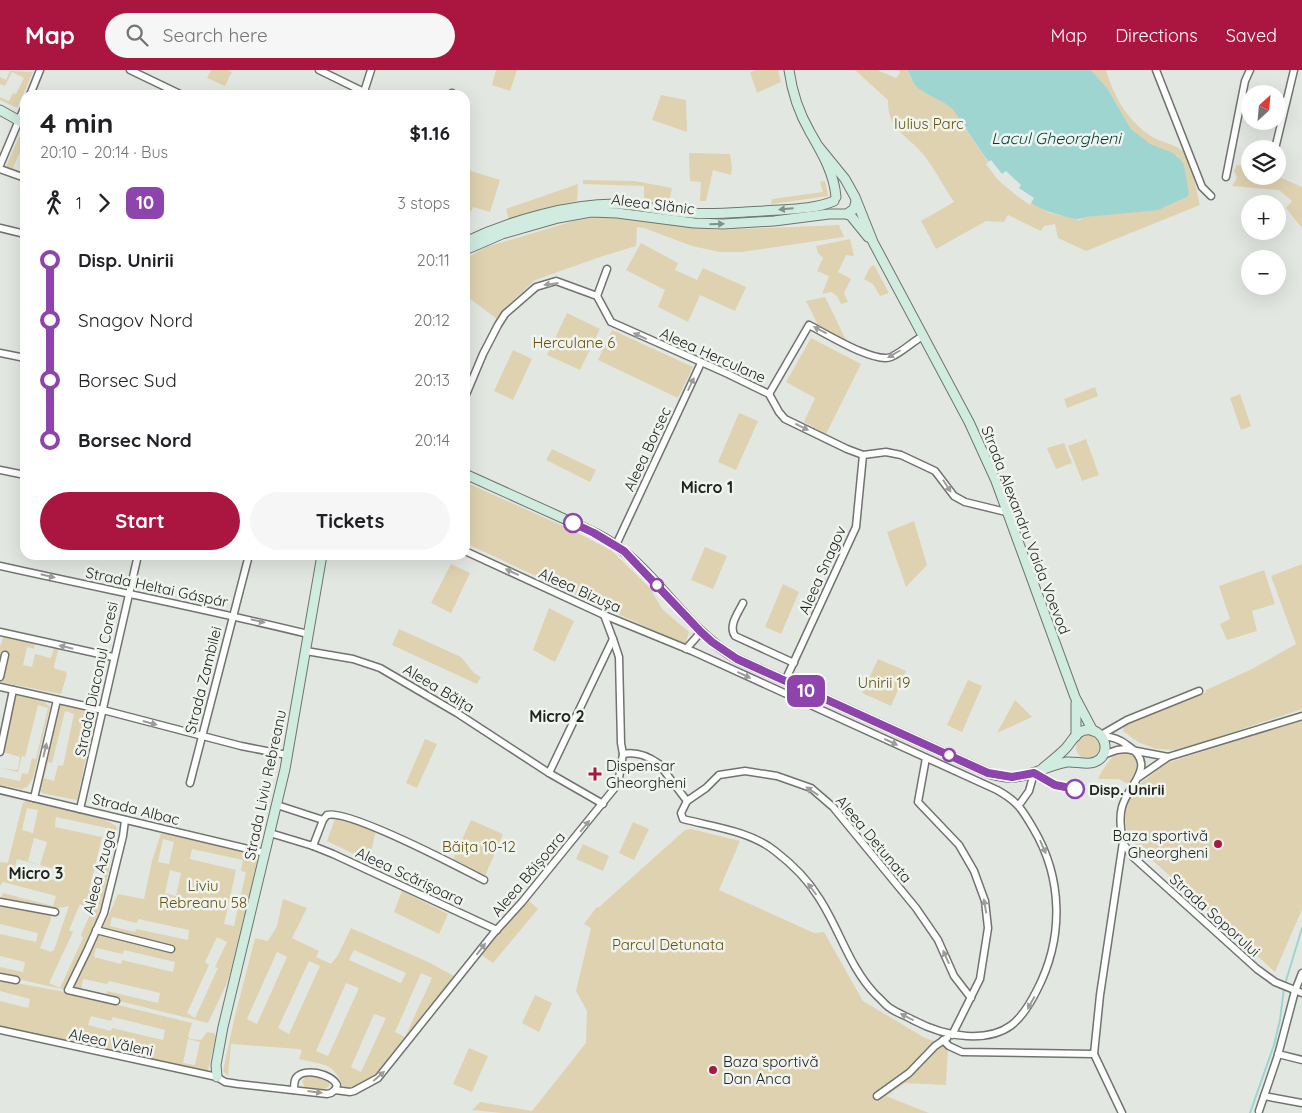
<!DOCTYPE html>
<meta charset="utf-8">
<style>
:root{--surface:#fff;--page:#f6f6f6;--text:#202124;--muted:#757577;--accent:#ab1641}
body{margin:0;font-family:Quicksand,sans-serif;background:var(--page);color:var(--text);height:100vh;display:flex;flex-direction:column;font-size:19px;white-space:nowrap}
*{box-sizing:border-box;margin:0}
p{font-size:16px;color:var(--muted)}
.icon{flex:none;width:28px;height:28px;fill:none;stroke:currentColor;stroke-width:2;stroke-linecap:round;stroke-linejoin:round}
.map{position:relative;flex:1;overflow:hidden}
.panel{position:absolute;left:20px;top:20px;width:450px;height:470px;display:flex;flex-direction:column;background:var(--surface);border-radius:15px;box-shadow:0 5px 20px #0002}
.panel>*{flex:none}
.badge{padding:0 10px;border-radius:8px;font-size:18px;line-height:32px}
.needle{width:32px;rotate:26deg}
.tools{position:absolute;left:1241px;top:15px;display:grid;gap:10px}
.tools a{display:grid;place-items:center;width:45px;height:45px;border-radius:50%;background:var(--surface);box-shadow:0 5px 20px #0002;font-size:25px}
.map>.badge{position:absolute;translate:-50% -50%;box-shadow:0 0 0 2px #fff}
.legs{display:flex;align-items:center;gap:8px;height:55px;padding:0 20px;font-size:16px}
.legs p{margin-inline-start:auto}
.head{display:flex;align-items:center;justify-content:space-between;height:85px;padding:0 20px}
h1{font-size:28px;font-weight:700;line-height:38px}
.primary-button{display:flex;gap:10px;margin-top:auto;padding:10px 20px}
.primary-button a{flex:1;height:58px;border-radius:30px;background:var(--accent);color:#fff;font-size:20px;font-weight:700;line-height:58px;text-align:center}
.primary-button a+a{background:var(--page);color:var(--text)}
ul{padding:0 20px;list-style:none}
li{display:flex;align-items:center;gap:18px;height:60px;font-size:19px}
li i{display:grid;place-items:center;width:8px;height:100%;margin:0 6px;background:currentColor}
li i::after{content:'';width:12px;height:12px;margin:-6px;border:4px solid;border-radius:50%;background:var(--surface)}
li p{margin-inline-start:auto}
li:first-child i{background:linear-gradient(#0000 50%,currentColor 0)}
li:last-child i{background:linear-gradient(currentColor 50%,#0000 0)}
header{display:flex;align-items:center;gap:30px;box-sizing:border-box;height:70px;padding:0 25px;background:var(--accent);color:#fff}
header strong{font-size:24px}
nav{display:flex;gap:28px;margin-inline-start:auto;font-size:18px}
.search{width:350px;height:45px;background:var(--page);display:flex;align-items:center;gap:12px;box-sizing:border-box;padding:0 18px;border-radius:28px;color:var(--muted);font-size:19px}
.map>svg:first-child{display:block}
.green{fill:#dfd2b0;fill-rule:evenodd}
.water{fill:#9ed5d0}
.pier{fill:#e3e7e2}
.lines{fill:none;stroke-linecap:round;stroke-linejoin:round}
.stream{stroke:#9ed5d0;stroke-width:2}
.street-casing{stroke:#70746f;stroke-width:9}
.secondary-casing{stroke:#70746f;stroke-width:11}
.street{stroke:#fff;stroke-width:6}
.secondary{stroke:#d0ebe0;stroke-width:9}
.oneway{fill:#82918a}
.oneway2{fill:#9c9c9c}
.line-1-casing{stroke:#fff;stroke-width:11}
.line-1{stroke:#8e44ad;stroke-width:8}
.stop-1-dot{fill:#fff;stroke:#8e44ad;stroke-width:2.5}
.poi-dot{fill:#ab1641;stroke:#f0f4ef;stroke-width:2}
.labels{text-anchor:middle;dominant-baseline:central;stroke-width:5;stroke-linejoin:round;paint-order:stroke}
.park-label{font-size:15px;fill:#68510a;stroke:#f0f4ef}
.street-label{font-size:15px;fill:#232422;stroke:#f0f4ef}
.poi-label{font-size:15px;fill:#232422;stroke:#f0f4ef;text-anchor:start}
.stop-label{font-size:15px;font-weight:bold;fill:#232422;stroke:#f0f4ef;text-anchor:start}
.water-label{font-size:16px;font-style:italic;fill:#033936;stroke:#f0f4ef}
.neighbourhood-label{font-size:16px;font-weight:bold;fill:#232422;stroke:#f0f4ef}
</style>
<header>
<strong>Map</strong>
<div class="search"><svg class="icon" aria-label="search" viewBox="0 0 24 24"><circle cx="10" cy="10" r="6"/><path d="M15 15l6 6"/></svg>Search here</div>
<nav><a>Map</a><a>Directions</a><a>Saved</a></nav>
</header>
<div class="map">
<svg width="1302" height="1043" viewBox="0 0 1302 1043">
<rect width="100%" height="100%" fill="#e3e7e2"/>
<g class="green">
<polygon points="211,0 228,0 232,2 225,16 207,8"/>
<polygon points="496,0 517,0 510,21 492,15"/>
<polygon points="757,0 778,0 781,12 757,23 750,2"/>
<path d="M855,0H877L896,8L900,3L899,0H907C910,5 912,11 915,14C927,28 955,30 959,49L992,98L1032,133L1050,143L1080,150L1086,147L1165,137L1187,127L1178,86L1150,75L1131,59L1107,18L1091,0H1106C1113,25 1128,52 1151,66C1161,73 1180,74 1187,86C1192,96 1197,123 1200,135L1086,181L1058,168L1055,154L1044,156L1041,161L1008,145L1004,152L986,151L936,179L921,151L954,132C943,116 934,97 922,83C906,64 887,59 888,30Z"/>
<polygon points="10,1 33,2 17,38 0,30 0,27 9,31 13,23 16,24 24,8 12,2 5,16 0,14 0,7 6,10"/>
<polygon points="661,25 686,30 687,62 652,50"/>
<polygon points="21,66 25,67 25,87 19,84 13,98 25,104 25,108 4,101 19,67"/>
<polygon points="689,83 730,84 732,97 731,105 713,100 706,131 700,131 701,112 690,111"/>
<polygon points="1237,95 1250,97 1250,106 1277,106 1302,117 1302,158 1286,138 1292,131 1279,120 1232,116 1237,108 1234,101"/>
<polygon points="465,99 500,110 490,142 473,137 471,142 465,140"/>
<polygon points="583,110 635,111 672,118 669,132 644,131 644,116 583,114"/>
<polygon points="825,111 828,126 771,134 772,129 823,122 820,112"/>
<polygon points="578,114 577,131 547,138 509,151 506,139"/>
<polygon points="620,147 636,149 637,152 638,151 717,160 839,155 844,167 741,182 720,182 692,176 644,158 637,157 636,176 600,187 535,210 504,239 497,249 465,225 465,189 486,177 574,151 592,148"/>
<polygon points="850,169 854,186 846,185 838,202 851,209 844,223 848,232 841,234 837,226 831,222 822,224 829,206 817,201 823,188 818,183 816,176"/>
<polygon points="641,173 678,193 675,200 697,210 703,198 746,217 735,241 700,225 688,252 658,237 665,220 626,200"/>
<polygon points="874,195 889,223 880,226 873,214 864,209 870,197"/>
<polygon points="825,227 847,272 819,257 806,231"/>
<polygon points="567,243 600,259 580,300 547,285"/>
<polygon points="612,260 693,297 678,328 598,290"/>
<polygon points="811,268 861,294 826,364 804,352 815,328 786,312"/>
<polygon points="513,280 532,289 513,330 494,321"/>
<polygon points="1095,317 1098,326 1067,338 1064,329"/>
<polygon points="1240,324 1251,356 1241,360 1230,328"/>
<polygon points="739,343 758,351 736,400 718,392"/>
<polygon points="1086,369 1099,405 1082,411 1068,376"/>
<polygon points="1064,373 1072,393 1056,399 1047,378"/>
<polygon points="552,379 596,400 590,412 546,390"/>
<polygon points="465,412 572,460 612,481 650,518 662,539 689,562 685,575 465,473"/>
<polygon points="914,451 927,495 906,517 887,462"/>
<polygon points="705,477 727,486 713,519 691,510"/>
<polygon points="451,494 470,503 451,543 431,533"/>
<polygon points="1302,494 1302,639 1198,674 1174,680 1156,679 1138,672 1123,661 1124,655 1206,622 1206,620 1252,599 1296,574 1271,506"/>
<polygon points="1264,500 1275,534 1252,541 1257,561 1227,570 1220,554 1230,549 1219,516"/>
<polygon points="783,514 799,522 781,564 765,557"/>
<polygon points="549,538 574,551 555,592 533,580"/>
<polygon points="399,559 461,587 474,603 481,607 477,614 392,575"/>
<path d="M0,563L59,577L54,596L55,599L65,601L67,604L61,624L0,612V575H1L3,567L0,566ZM35,573L54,578L51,588L35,584L32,597L23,595L27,577L34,579Z"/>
<polygon points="878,589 906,601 891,636 862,623"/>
<polygon points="968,610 982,616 962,662 947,655"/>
<polygon points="15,625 42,630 50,637 33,708 27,717 22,719 0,715 0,707 20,711 22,703 28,704 32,688 36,689 48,638 38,635 25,687 22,686 18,702 0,698 16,700 18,699 20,687 3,682 2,677"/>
<polygon points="1015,630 1032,647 997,663"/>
<path d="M64,634L89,641L95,645L77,730L46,724L42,723L39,719L59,635ZM65,641L74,644L63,696L58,695L54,711L44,708L48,692L52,693Z"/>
<polygon points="1302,650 1302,839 1275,902 1128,768 1125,749 1126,735 1138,715 1167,693"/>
<circle cx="1088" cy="677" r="12"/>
<polygon points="425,669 437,674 417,718 406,713"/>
<path d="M1120,681C1145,684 1137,698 1129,715L1119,709H1098C1102,700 1112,685 1120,681Z"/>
<path d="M26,731L100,748L111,753L117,757L101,841L66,920L0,905V897L23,902L25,892L0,886V864L36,872L38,863L0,854V833L51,845V849L40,878L51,882L54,880L69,836L54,839L0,830L3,823L53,836L56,826L3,812L0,816V792L7,793L8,792L21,740L23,733ZM27,738L38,740L33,763L22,760ZM56,747L107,758L105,768L111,770L98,824L89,821L102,767L55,757ZM34,768L47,772L40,795L28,791ZM17,789L55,799L53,810L14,801ZM80,834L92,840L81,865L83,868L60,918L49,913L73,862L69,860Z"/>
<polygon points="341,748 376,760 369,791 327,771 335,749"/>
<polygon points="471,750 503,764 485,806 453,789"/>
<polygon points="633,752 649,759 634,790 619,783"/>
<polygon points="691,759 740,771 719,820 814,863 824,862 863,931 925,968 948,976 946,1015 905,1013 886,1026 929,1043 502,1043 472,1040 480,1032 532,1041 586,973 587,941 576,921 591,858 584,854 596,838 599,837 685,760"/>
<path d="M161,763L255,784L258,788L238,879L226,915L208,953L75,920V912L109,845L118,824L144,829L152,791ZM163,769L174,772L169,794L158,792ZM192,779L243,790L241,801L246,802L234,856L224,854L236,800L190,789ZM170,800L181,803L176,826L165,823ZM112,847L137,853L138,849L189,860L188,870L136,859L135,862L110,856ZM217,867L227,872L215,897L218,898L195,948L187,943L209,895L205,892ZM96,878L123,884L124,880L175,892L173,902L122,890L121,894L94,887ZM83,909L107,914L109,911L160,923L158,933L107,921L106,925L81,919Z"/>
<polygon points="583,774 609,786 603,801 576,789"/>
<polygon points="402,821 448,844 439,864 394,842"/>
<path d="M283,829L307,838L292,868L319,881L316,887L331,894L338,885L351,858L428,892L456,907L376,1006L355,1019H350L343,1016C333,991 321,995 299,989L302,980L299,979L231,974L228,1006L223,1001L234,950L255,868L268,871L277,856ZM354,880L406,903L401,913L349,890ZM277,882L287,887L257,954L247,949ZM309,891L320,896L289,964L278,958ZM421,903L432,908L405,967L395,962ZM346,913L359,918L328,986L316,981ZM374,944L386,948L361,1002L351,997Z"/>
<polygon points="528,830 538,839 493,893 480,884"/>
<path d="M0,910L65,922L192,953L188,966L190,969L201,970L207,962L214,963L216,966L208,1000L206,1003L0,959V931L28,938L30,929L0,921ZM91,946L111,951L113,947L165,960L163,970L112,958L111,961L88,955ZM188,969L200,972L195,995L183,993Z"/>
<polygon points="535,925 552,933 539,962 522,953"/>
<polygon points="469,978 488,986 472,1022 453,1014"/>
<polygon points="306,1006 325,1008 329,1012 329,1016 324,1020 305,1018 302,1011"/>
</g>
<path class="water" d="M907,0H1091L1107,18L1131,59L1150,74L1173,83L1180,89L1184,95L1189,124L1187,127L1158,140L1086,147C1077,151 1070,148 1060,145C1010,133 983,84 957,45C947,29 925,27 914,14C912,10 910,4 907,0Z"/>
<polygon class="pier" points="991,90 1002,104 1006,101 1021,115 1019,118 1034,128 1030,135 1017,126 998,110 986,94"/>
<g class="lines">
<g class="stream">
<polyline points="1285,914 1302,858"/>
<polyline points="1250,1043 1274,975 1280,950 1284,918"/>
</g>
<g class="street-casing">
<g id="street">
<polyline points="130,0 182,25"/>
<polyline points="319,0 364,22"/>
<polyline points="1156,0 1202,117 1211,126"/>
<polyline points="30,25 40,0"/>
<polyline points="363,25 371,0"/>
<polyline points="452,25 452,23"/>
<polyline points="1275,79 1294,0"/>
<polyline points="0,95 25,36"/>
<polyline points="0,99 25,108"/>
<polyline points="1226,107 1245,11 1250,0"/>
<polyline points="0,158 25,164"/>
<polyline points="597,226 607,199"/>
<polyline points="0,283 25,288"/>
<path d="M769,324L809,255C825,263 875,294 891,287C902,282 912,272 923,266"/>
<polyline points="465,327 483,284 498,255 505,244 536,217 556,211 597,226 611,252 728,304 769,324 779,342 785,349 847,379 863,385 886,382 901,385 935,401 954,426 965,432 1006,442"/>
<polyline points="0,400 25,405"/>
<polyline points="616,475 701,293"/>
<path d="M465,481L604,545L692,581L997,720C1017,731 1022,739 1033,758C1063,808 1064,868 1037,920C1021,952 1006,968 967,966C949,965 930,959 913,950C906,946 897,943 890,938C885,935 881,929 876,925C849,897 840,860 819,828C808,810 792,794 775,781C750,761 714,757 683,749L681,743L687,731L706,718L719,705L745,701L777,706L811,718L833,737L916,838L938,870L954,906L971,928"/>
<path d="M0,496C103,519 206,539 308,564"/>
<path d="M743,533C738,543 728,556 735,566L794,593"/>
<polyline points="0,562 113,587"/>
<polyline points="686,579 701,562"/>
<polyline points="306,581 353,589 380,598 457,643 549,703 603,734"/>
<polyline points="0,607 5,585"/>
<polyline points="785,611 856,457 863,385"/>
<polyline points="0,617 103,640 241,676 287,685"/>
<polyline points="1101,665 1127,650 1199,621"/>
<path d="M1102,667C1112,666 1119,669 1127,675C1159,696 1128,714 1122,737C1119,748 1121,760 1123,772L1100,925L1094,984L1122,1043"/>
<polyline points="0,682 13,620"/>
<path d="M623,684C637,681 648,686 659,694L687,731"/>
<polyline points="1103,685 1117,680 1126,679 1168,687 1302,646"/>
<polyline points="926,688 918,732 959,775 974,801 985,831 988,858 980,909 952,965"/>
<polyline points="549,703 613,569"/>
<polyline points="1139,707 1168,687"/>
<polyline points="190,713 249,485"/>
<polyline points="0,720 265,783"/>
<polyline points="34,728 57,630"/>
<path d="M277,735L323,750L327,745C348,739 459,797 484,810"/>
<polyline points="1019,735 1029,721 1034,703"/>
<polyline points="80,739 138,485"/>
<polyline points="270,763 313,776 333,784 497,860"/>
<polyline points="1123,773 1133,787 1257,899 1275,912 1302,923"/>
<polyline points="313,776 323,750"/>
<polyline points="0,832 55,842"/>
<polyline points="96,860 171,879"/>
<polyline points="0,907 16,910"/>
<polyline points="116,931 68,920 87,881 104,843 123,766 125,750"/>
<polyline points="0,960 217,1007 225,1012 238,1014 327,1024 331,1023 335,1020 350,1022 354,1021 378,1008 493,864 522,832 618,714 623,684 621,673 619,587 613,569 604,545"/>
<polyline points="943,970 949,976 962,982 1094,984"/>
<polyline points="1278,984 1302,990"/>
<path d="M294,1020C294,1016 294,1011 296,1008C304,997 332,1004 337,1015L335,1020"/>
<polyline points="877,1026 909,1003 935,976 947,968"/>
<polyline points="1264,1026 1302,1033"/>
<polyline points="1259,1041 1278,985 1295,921 1302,903"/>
</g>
</g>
<g class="secondary-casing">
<g id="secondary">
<path d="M789,0C792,22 799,43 810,62C822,83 834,103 836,127"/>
<polyline points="0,40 25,54"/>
<polyline points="819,77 845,109 855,127 873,172 969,352 996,411 1075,627 1093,661"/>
<polyline points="847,144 851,146 868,167"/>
<path d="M465,172C509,151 570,133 619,134C643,135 667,142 691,143C715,145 739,142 763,141C786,139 813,140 834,131"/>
<polyline points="465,180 502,164 558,148 591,142 617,143 694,153 723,154 774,151 829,144 847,144 854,139 856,131"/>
<path d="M465,404C496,418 527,432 558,446C580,456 603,465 622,480C664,513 690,562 737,589L988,703C997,706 1005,708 1015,707C1033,706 1048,695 1067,692C1077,691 1091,697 1100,689C1113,677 1099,654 1082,661C1074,664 1070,675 1064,680C1057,687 1050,692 1043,698"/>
<polyline points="1076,666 1076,633"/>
<polyline points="217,1007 216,995 223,957 285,699 322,485"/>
</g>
</g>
<use href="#street" class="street"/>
<use href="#secondary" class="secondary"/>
</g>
<defs><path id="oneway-solid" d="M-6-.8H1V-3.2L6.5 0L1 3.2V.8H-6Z" transform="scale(1.25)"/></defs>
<g class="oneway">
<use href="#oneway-solid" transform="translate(786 139) rotate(175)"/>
<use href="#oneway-solid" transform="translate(717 154) rotate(-1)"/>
</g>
<g class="oneway2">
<use href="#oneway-solid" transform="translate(551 214) rotate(173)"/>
<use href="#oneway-solid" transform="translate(820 260) rotate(-153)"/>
<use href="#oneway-solid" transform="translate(640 266) rotate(-156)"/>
<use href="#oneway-solid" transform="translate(894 284) rotate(150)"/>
<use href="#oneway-solid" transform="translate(691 314) rotate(-65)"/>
<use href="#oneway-solid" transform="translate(802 357) rotate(26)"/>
<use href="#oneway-solid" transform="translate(947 416) rotate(57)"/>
<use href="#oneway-solid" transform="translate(512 502) rotate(-155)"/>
<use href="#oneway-solid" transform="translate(48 506) rotate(13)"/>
<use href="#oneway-solid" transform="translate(258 551) rotate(13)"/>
<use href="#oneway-solid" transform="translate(66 577) rotate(-167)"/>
<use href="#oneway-solid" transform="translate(744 605) rotate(25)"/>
<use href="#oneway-solid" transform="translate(150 653) rotate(15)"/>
<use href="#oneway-solid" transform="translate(891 672) rotate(25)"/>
<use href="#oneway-solid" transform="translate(45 680) rotate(-77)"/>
<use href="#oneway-solid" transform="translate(812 721) rotate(-147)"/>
<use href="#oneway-solid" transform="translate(585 756) rotate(-50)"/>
<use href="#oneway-solid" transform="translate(1043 777) rotate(66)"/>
<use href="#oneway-solid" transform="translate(812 819) rotate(-127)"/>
<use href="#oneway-solid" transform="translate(985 836) rotate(-100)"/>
<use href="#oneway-solid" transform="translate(481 879) rotate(-52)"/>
<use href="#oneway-solid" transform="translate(946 887) rotate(-114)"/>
<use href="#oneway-solid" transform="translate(1031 933) rotate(119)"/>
<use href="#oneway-solid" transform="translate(907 947) rotate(-153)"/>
<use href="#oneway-solid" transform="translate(379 1006) rotate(-41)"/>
<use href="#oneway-solid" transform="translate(315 1022) rotate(7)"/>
</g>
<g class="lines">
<g class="line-1-casing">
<polyline id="line-1" points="573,453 594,463 624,481 701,562 712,572 737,589 988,703 1012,707 1034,703 1055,715 1075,719"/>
</g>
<use href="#line-1" class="line-1"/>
</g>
<g class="stop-1-dot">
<circle cx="573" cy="453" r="9"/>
<circle cx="657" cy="515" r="6"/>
<circle cx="949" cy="685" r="6"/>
<circle cx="1075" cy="719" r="9"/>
</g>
<g class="poi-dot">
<path d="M592.5 696.5h5v5h5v5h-5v5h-5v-5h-5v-5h5z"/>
<circle cx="1218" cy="774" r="5"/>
<circle cx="713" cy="1000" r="5"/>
</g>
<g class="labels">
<g class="park-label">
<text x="929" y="53">Iulius Parc</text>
<text x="574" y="272">Herculane 6</text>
<text x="884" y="612">Unirii 19</text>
<text x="479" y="776">Băița 10-12</text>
<text x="203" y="815">Liviu<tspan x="203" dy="17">Rebreanu 58</tspan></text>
<text x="668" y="874">Parcul Detunata</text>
</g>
<g class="street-label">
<text transform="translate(653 134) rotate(7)">Aleea Slănic</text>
<text transform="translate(713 285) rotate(24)">Aleea Herculane</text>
<text transform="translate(647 379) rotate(-65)">Aleea Borsec</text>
<text transform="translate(1026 460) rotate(69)">Strada Alexandru Vaida Voevod</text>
<text transform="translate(822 500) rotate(-66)">Aleea Snagov</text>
<text transform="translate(157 517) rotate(12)">Strada Heltai Gáspár</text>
<text transform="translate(580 520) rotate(24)">Aleea Bizușa</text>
<text transform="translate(96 609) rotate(-78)">Strada Diaconul Coresi</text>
<text transform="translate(203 610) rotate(-76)">Strada Zambilei</text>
<text transform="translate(439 618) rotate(31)">Aleea Băița</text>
<text transform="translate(265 715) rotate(-78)">Strada Liviu Rebreanu</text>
<text transform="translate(136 739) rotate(14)">Strada Albac</text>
<text transform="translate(874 769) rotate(50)">Aleea Detunata</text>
<text transform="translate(99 802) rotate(-75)">Aleea Azuga</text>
<text transform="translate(528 804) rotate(-50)">Aleea Băișoara</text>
<text transform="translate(410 806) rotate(25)">Aleea Scărișoara</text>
<text transform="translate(1215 845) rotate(42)">Strada Soporului</text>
<text transform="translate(111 972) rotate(12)">Aleea Văleni</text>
</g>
<g class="poi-label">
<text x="606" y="695">Dispensar<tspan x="606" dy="17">Gheorgheni</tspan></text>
<text x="1208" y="765" text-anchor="end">Baza sportivă<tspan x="1208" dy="17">Gheorgheni</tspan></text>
<text x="723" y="991">Baza sportivă<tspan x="723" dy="17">Dan Anca</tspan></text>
</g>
<g class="stop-label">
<text x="1089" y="719">Disp. Unirii</text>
</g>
<g class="water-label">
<text x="1056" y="68">Lacul Gheorgheni</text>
</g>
<g class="neighbourhood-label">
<text x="707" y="417">Micro 1</text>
<text x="557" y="646">Micro 2</text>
<text x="36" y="803">Micro 3</text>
</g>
</g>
</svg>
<div class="tools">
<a><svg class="needle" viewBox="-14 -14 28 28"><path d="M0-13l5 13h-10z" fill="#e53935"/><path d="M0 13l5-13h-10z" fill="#757577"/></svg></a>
<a><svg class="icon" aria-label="layers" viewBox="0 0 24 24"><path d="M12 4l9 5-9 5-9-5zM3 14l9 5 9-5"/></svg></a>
<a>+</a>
<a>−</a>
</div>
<b class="badge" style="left:806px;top:621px;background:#8e44ad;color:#fff">10</b>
<section class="panel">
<div class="head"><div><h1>4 min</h1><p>20:10 – 20:14 · Bus</p></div><b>$1.16</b></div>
<div class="legs"><svg class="icon" aria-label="walk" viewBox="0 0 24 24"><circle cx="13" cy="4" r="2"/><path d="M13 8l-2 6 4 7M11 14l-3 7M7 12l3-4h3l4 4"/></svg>1<svg class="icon" aria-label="forward" viewBox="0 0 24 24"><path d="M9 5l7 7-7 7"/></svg><b class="badge" style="background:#8e44ad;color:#fff">10</b><p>3 stops</p></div>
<ul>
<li><i style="color:#8e44ad"></i><b>Disp. Unirii</b><p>20:11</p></li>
<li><i style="color:#8e44ad"></i><span>Snagov Nord</span><p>20:12</p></li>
<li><i style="color:#8e44ad"></i><span>Borsec Sud</span><p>20:13</p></li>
<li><i style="color:#8e44ad"></i><b>Borsec Nord</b><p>20:14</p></li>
</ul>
<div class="primary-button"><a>Start</a><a>Tickets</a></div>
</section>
</div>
